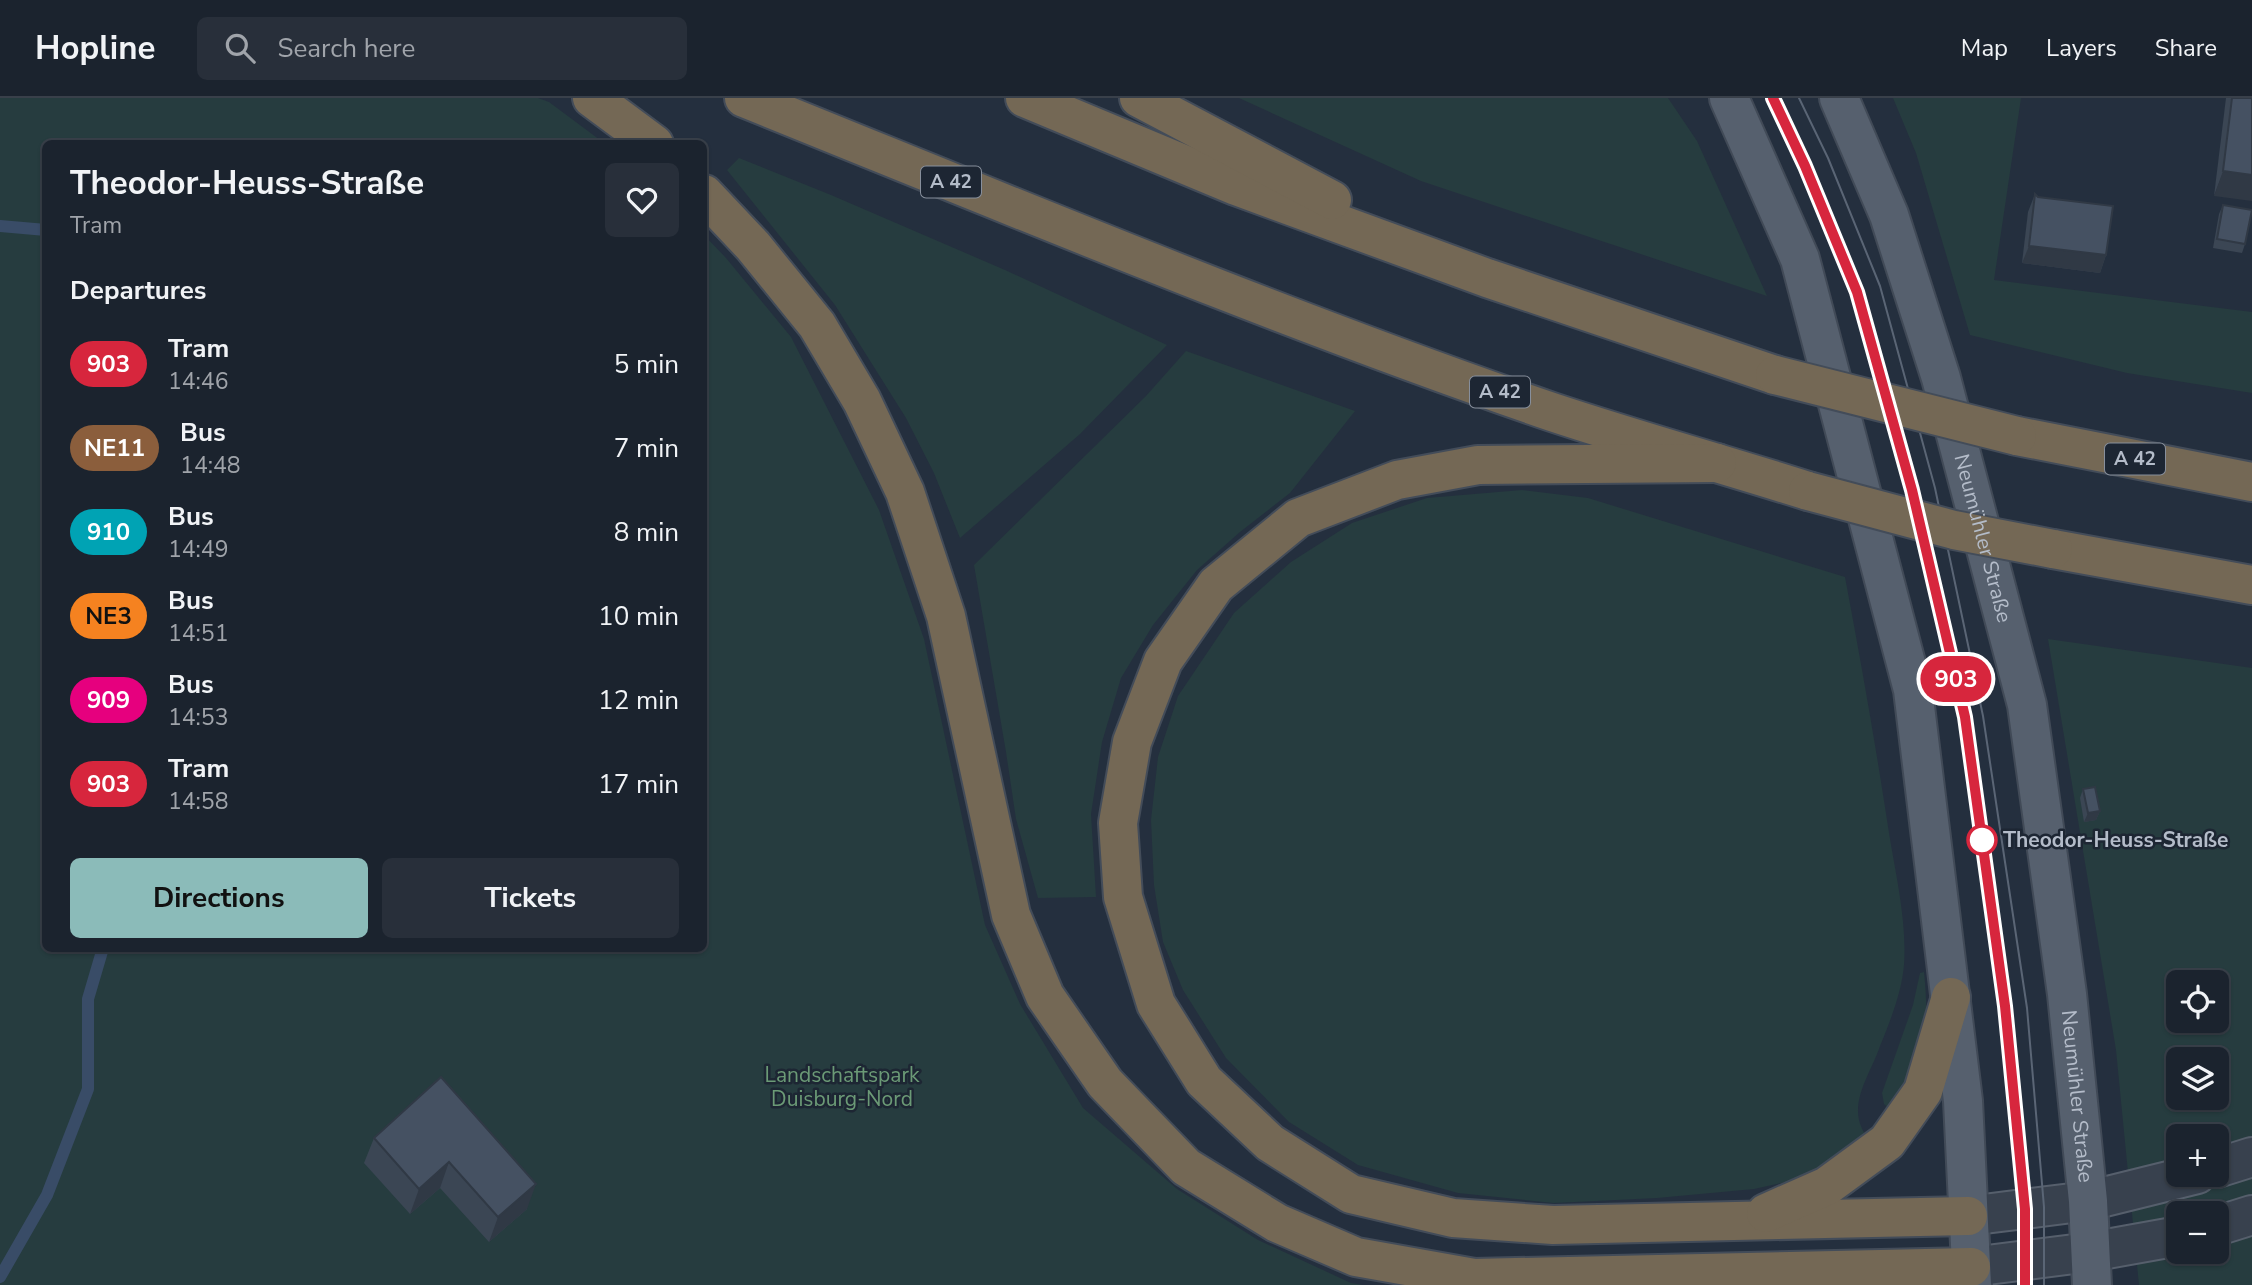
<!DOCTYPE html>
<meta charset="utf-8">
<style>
:root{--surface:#1b232e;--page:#282f3a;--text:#f1f3f6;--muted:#a0a4aa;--line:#39404a;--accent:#8bbbb9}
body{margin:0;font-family:"Nunito Sans",sans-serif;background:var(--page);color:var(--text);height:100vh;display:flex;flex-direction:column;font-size:26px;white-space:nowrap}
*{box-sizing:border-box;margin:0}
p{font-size:23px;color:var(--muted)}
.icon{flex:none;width:38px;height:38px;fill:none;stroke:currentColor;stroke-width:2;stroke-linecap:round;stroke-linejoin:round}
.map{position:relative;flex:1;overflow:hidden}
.drawer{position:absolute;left:42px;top:42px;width:665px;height:812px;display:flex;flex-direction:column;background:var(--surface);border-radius:10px;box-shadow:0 2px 5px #0004,0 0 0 2px var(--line)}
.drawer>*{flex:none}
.badge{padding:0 14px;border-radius:23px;font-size:24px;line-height:46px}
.buttons{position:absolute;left:2166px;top:872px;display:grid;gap:14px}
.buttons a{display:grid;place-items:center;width:63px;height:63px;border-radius:10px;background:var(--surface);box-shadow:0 2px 5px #0004,0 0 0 2px var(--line);font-size:35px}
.map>.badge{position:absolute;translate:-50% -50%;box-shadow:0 0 0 4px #fff}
h2{padding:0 28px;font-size:26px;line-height:63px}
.round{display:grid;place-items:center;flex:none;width:74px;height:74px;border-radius:10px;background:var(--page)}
.summary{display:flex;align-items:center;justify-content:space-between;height:119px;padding:0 28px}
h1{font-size:33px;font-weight:700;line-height:52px}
.cta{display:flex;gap:14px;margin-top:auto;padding:14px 28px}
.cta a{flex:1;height:80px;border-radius:10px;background:var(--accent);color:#111;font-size:28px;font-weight:700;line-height:80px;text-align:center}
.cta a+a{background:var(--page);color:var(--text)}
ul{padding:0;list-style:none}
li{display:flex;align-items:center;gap:21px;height:84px;padding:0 28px}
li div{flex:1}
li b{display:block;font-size:26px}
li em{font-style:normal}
li .badge{min-width:77px;font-weight:700;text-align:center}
header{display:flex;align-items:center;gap:42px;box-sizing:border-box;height:98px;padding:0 35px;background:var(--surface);border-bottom:2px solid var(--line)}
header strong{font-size:33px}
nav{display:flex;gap:38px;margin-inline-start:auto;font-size:24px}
.search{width:490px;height:63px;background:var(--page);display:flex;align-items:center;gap:18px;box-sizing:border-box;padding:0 24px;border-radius:10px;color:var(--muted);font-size:26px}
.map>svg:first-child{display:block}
.green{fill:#263c3f;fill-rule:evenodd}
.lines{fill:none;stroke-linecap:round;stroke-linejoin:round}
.stream{stroke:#394c67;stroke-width:12}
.minor-casing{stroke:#565f6c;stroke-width:42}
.major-casing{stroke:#414a57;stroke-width:42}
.highway-casing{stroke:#434c59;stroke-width:42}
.minor{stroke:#38414e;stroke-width:38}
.major{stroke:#56606e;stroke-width:38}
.highway{stroke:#746855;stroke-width:38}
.tram{stroke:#5a6575;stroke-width:2}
.highway-bridge-casing{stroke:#434c59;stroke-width:42;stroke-linecap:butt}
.highway-bridge{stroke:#746855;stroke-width:38}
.wall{fill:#3b4654}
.shaded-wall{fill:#303945}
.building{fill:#455162;stroke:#303945;stroke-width:2}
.line-casing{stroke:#fff;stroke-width:16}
.line{stroke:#d7263d;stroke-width:10}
.stop-dot{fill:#fff;stroke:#d7263d;stroke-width:3.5}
.labels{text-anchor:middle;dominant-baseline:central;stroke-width:5;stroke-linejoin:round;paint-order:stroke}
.shield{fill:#1d2633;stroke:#878f9c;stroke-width:2}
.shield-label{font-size:19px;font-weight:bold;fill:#b4bcc9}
.street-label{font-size:21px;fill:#b4bcc9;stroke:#1d2633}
.stop-label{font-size:21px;font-weight:bold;fill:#b4bcc9;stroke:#1d2633;text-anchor:start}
.park-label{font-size:21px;fill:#6b9a76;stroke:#1d2633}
</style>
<header>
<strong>Hopline</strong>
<div class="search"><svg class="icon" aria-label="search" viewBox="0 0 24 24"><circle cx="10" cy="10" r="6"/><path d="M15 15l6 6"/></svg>Search here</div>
<nav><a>Map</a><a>Layers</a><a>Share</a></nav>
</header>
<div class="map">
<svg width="2252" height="1187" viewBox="0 0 2252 1187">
<rect width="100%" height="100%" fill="#242f3e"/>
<g class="green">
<polygon points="0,0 538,0 549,4 604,45 46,46 46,850 704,850 704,137 726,160 791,239 879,412 924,541 985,827 1020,906 1083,1010 1177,1091 1258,1142 1351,1185 1363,1187 0,1187"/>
<polygon points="1239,0 1668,0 1697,43 1767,198 1421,83"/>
<polygon points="1893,0 2021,0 1994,182 2252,214 2252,295 2127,275 1970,237 1916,55"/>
<polygon points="739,60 831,97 1005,172 1167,247 1080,336 960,440 934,375 906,320 835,207 727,72"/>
<polygon points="1186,253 1355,313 1290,395 1240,434 1197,472 1153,527 1121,580 1102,644 1091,716 1096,799 1038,800 1016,721 1006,654 974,467 1146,298"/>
<path d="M1522,392L1588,400L1845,479C1861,564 1876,649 1889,735C1896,778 1907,824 1904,867C1902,893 1890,924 1880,948C1873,969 1858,991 1858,1013C1858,1025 1863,1033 1869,1043L1809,1079L1754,1091L1657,1100L1554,1105L1458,1095L1358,1067L1289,1024L1226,960L1183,892L1163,844L1154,787L1151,722L1158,659L1178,598L1234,515L1291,464L1352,425L1427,400Z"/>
<path d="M2048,541L2252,570V1187H2139L2116,952ZM2179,884H2217V922H2179ZM2179,961H2217V999H2179ZM2179,1038H2217V1076H2179ZM2179,1115H2217V1153H2179Z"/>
<path d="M1924,874C1927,905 1929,939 1916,968C1909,983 1900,998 1892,1013L1884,1006L1882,995L1913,907L1920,875Z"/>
</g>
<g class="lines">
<g class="stream">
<polyline points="0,128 46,132"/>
<polyline points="0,1179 47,1097 88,991 88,901 103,850"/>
</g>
<g class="minor-casing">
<g id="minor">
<polyline points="2217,1070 2252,1059"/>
<polyline points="1968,1118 2088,1103 2197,1076"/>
<polyline points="2217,1128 2252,1117"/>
<polyline points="1971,1169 2090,1154 2179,1138"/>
</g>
</g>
<g class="major-casing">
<g id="major">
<polyline points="1729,0 1800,161 1913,592 1963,1003 1972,1187"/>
<path id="s1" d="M1839,0L1889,117L1941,280L2027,607L2067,896L2088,1103L2092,1187"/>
</g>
</g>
<g class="highway-casing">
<g id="highway">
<polyline points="592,0 654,46"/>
<path d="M744,0C1012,108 1279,220 1552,314C1636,342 1723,366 1808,393"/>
<polyline points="1025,0 1236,88 1487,180 1775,277"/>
<polyline points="1139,0 1332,102"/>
<polyline points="704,96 753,148 817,227 862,303 905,394 946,518 1011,817 1045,898 1105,985 1186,1069 1277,1125 1356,1159 1474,1180 1971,1169"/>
<polyline points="2017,338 2252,384"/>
<polyline points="1717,365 1478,367 1397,382 1298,420 1216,487 1163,563 1132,644 1118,725 1123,799 1156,906 1204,983 1270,1045 1351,1096 1453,1120 1553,1127 1968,1118"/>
<polyline points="2053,451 2252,487"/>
<polyline points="1766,1115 1827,1088 1887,1044 1923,993 1951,899"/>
</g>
</g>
<use href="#minor" class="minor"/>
<use href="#major" class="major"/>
<use href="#highway" class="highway"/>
<g class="tram">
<polyline points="1773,0 1805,68 1857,194 1912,392 1965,619 2005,908 2025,1111 2025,1187"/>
<polyline points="1799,0 1828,60 1880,188 1935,390 1983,618 2027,910 2044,1109 2044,1187"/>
</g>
<g class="highway-bridge-casing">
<g id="highway-bridge">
<polyline points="1775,277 2017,338"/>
<polyline points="1808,393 1954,432 2053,451"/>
</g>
</g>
<use href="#highway-bridge" class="highway-bridge"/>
</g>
<g class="wall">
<polygon points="2226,0 2252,0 2214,98"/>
<polygon points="2035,96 2106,157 2100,175 2022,165 2028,114"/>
<polygon points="2223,107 2245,146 2242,155 2213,150 2219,116"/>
<polygon points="2083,691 2100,713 2096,722 2084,724 2080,700"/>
<polygon points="441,979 527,1111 489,1144 440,1090 410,1116 364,1065 374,1040"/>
</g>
<g class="shaded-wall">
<polygon points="2223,73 2252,77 2252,103 2214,98"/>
<polygon points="2029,148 2106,157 2100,175 2022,165"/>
<polygon points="2100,713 2096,722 2084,724 2088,715"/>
<polygon points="449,1064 440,1090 410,1116 419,1091"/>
<polygon points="536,1086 527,1111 489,1144 498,1119"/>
</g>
<g class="building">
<polygon points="2232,0 2252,0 2252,77 2223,73"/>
<polygon points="2035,96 2038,99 2113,108 2106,157 2029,148"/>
<polygon points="2223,107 2252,112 2245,146 2217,141"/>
<polygon points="2095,689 2100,713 2088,715 2083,691"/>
<polygon points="441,979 536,1086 498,1119 449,1064 419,1091 374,1040"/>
</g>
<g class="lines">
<g class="line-casing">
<polyline id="line" points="1773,0 1805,68 1857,194 1912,392 1965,619 2005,908 2025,1111 2025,1187"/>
</g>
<use href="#line" class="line"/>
</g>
<circle class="stop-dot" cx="1982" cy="742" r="14"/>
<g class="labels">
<g class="shield">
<rect x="921" y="68.5" width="60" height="31" rx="5"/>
<rect x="1470" y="278.5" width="60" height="31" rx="5"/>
<rect x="2105" y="345.5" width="60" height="31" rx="5"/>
</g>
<g class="shield-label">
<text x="951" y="84">A 42</text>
<text x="1500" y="294">A 42</text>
<text x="2135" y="361">A 42</text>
</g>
<g class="street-label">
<text stroke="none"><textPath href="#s1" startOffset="464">Neumühler Straße</textPath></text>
<text stroke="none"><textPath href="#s1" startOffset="1031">Neumühler Straße</textPath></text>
</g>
<g class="stop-label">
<text x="2003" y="742">Theodor-Heuss-Straße</text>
</g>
<g class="park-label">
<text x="842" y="977">Landschaftspark<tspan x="842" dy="24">Duisburg-Nord</tspan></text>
</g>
</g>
</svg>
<div class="buttons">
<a><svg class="icon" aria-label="locate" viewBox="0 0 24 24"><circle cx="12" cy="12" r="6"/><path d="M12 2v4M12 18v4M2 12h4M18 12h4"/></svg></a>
<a><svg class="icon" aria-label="layers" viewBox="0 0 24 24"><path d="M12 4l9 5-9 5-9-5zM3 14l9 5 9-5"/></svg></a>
<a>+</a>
<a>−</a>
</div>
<b class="badge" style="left:1956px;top:581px;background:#d7263d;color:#fff">903</b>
<section class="drawer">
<div class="summary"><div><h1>Theodor-Heuss-Straße</h1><p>Tram</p></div><a class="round"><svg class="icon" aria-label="heart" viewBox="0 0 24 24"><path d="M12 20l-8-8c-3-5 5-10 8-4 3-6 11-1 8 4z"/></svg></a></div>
<h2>Departures</h2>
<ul>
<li><span class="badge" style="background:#d7263d;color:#fff">903</span><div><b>Tram</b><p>14:46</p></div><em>5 min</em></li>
<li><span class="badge" style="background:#8b5e3c;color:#fff">NE11</span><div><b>Bus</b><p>14:48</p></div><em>7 min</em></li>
<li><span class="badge" style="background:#00a3b4;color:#fff">910</span><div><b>Bus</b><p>14:49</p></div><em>8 min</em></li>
<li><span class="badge" style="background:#f58220;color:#111">NE3</span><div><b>Bus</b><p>14:51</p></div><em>10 min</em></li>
<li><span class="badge" style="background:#e6007e;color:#fff">909</span><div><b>Bus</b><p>14:53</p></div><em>12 min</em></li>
<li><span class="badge" style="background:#d7263d;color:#fff">903</span><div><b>Tram</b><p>14:58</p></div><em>17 min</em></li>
</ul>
<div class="cta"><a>Directions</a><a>Tickets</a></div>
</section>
</div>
